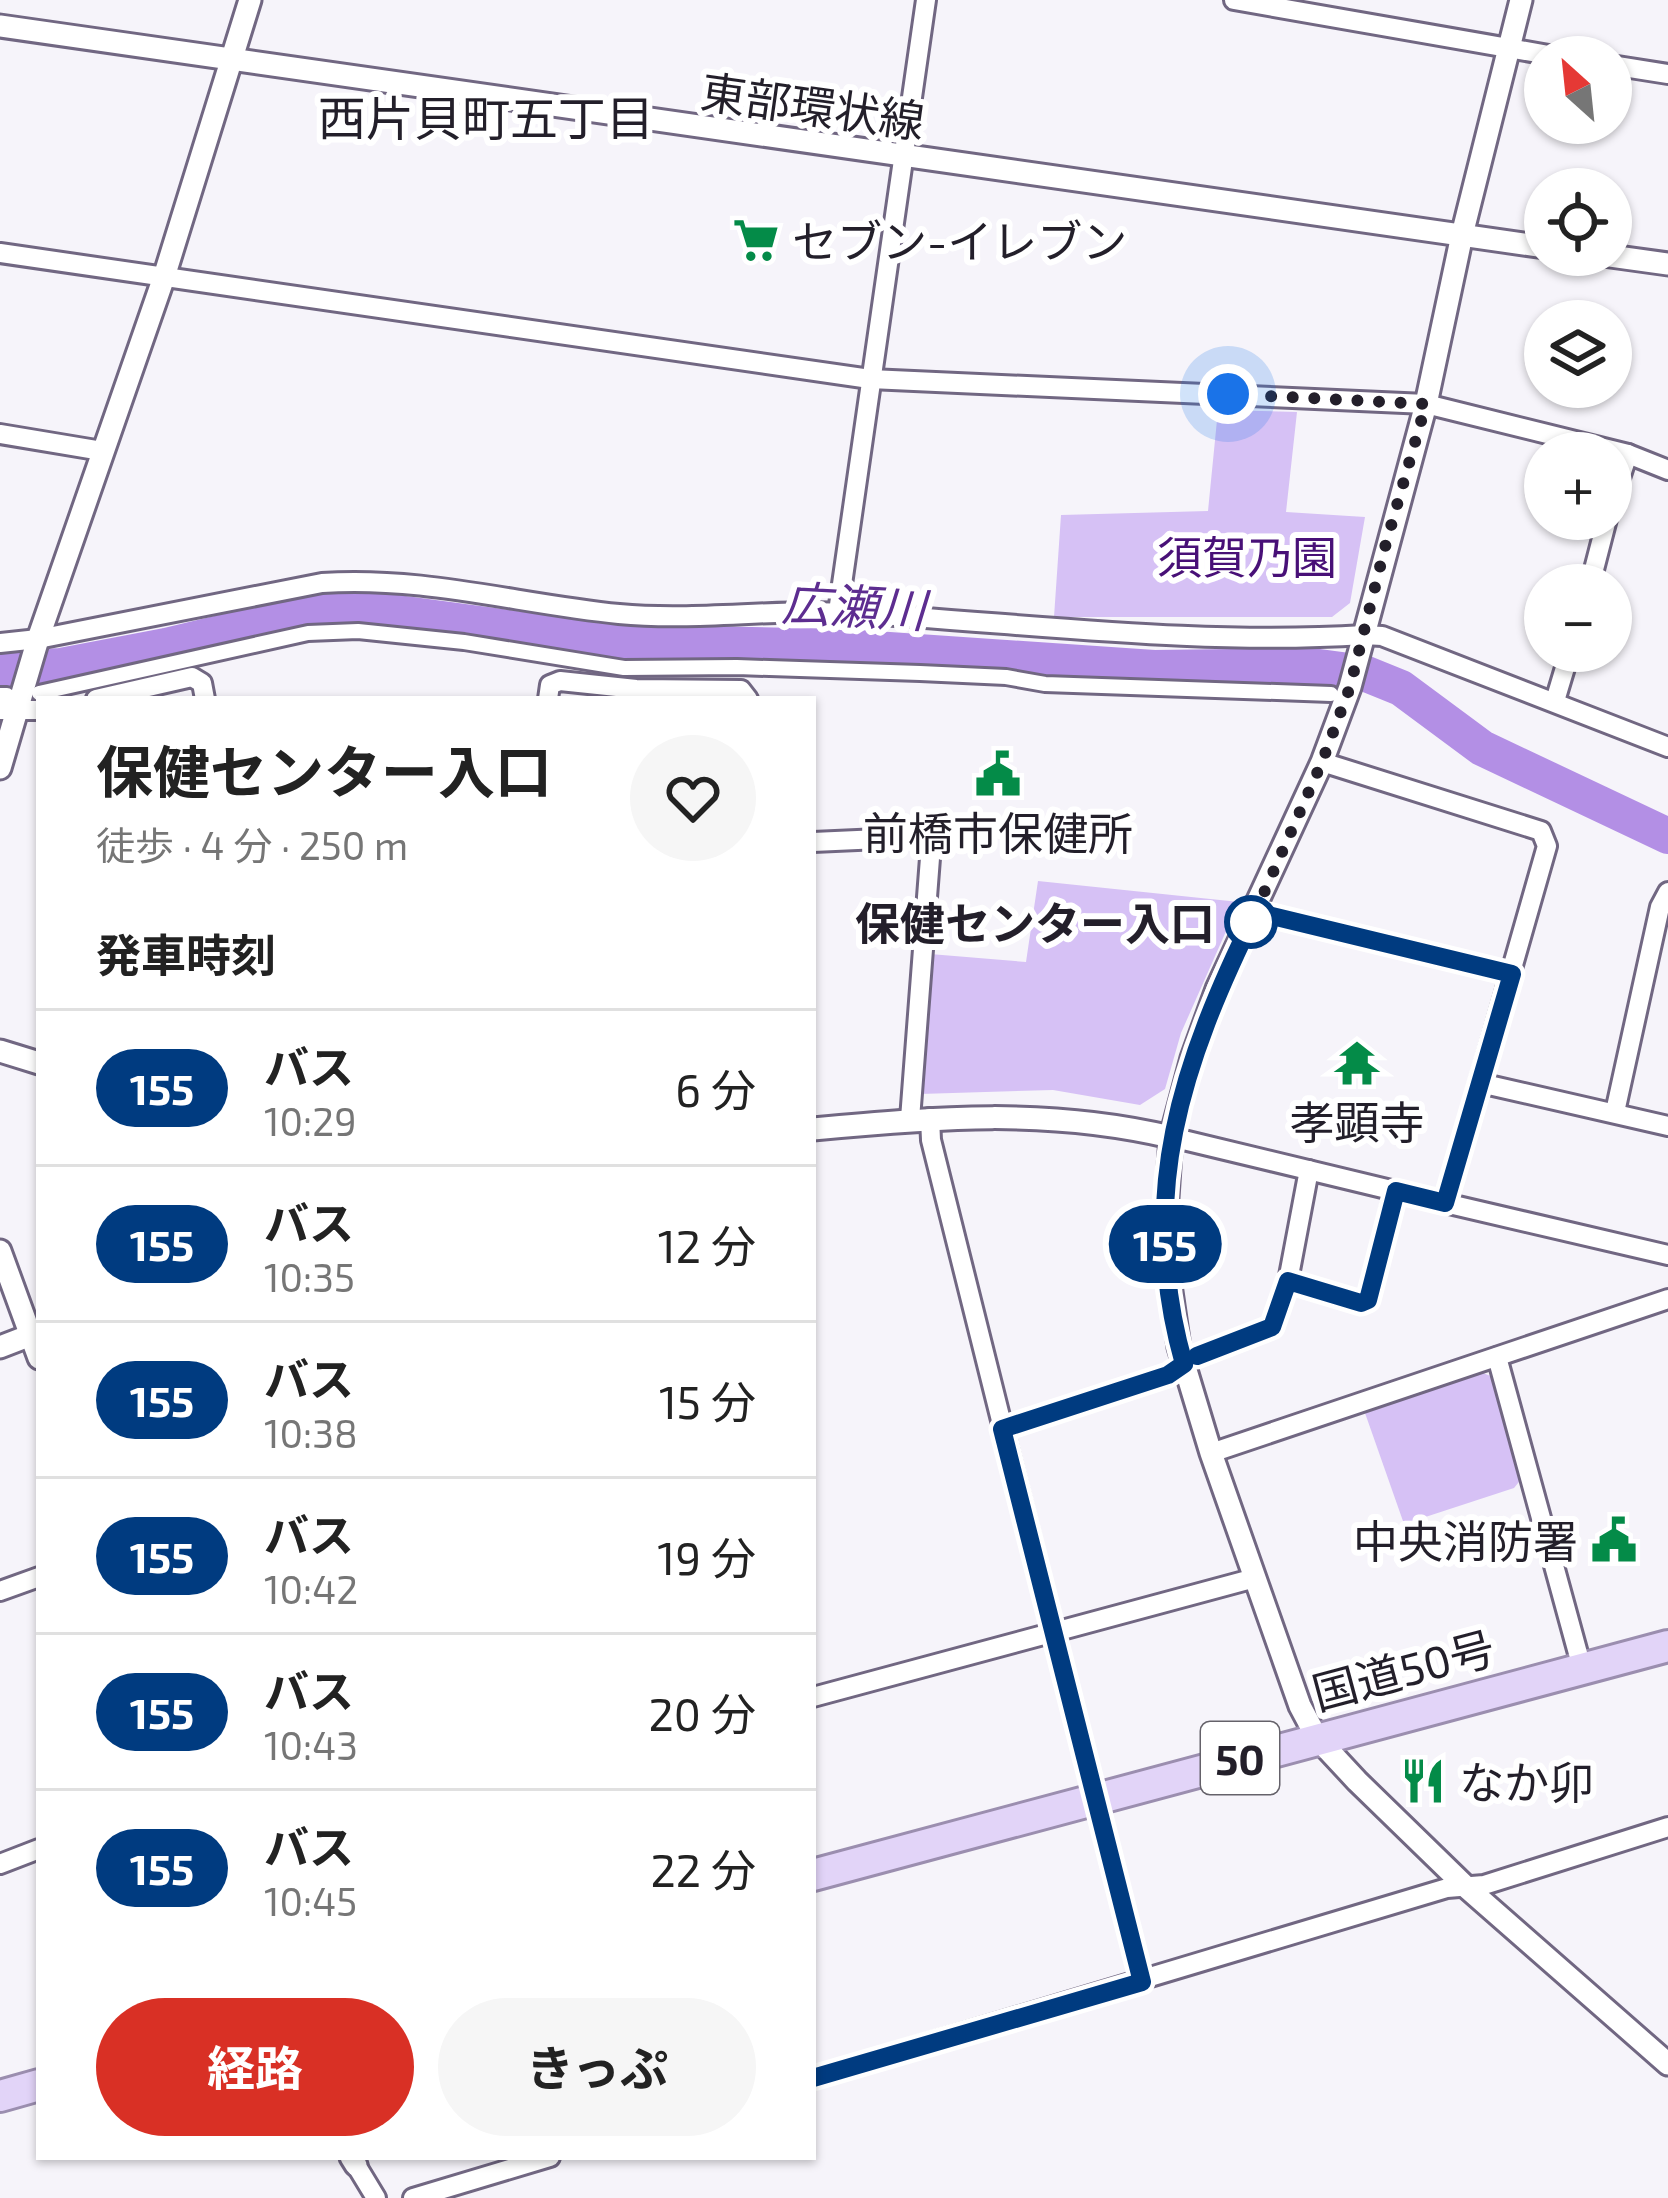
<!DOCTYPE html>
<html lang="ja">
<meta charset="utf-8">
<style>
:root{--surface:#fff;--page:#f6f6f6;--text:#222;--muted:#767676;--line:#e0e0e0;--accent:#d93025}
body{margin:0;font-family:"Exo 2","Noto Sans JP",sans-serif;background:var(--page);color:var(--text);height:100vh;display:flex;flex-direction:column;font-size:45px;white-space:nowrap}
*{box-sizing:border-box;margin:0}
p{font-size:39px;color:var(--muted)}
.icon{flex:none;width:66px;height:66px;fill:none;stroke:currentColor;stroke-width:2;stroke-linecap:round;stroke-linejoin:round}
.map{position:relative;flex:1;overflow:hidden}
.details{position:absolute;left:36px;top:696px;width:780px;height:1464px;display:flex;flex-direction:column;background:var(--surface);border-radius:0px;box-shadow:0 3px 9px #0004}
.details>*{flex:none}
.badge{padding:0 24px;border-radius:39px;font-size:42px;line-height:78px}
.needle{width:78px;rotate:333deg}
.fabs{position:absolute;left:1524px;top:36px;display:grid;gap:24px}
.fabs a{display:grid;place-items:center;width:108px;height:108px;border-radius:50%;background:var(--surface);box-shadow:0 3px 9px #0004;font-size:60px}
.you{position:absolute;width:60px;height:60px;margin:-30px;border:9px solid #fff;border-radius:50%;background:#1a73e8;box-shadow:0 0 0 18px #1a73e833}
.map>.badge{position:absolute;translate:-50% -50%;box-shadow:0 0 0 6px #fff}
h2{padding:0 60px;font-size:45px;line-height:108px}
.round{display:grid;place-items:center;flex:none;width:126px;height:126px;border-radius:63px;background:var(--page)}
.head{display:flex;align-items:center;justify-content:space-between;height:204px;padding:0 60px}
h1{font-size:57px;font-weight:700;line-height:90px}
.cta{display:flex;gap:24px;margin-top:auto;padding:24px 60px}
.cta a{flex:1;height:138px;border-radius:72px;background:var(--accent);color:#fff;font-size:48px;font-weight:700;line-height:138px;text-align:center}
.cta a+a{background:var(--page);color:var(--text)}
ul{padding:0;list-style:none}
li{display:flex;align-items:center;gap:36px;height:156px;padding:0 60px;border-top:3px solid var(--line)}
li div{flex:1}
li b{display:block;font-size:45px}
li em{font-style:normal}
li .badge{min-width:132px;font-weight:700;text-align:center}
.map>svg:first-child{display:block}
.green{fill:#d6c1f5}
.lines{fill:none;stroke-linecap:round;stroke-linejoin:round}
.river{stroke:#b38fe5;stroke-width:36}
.pedestrian-casing{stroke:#716782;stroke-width:20}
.minor-casing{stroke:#716782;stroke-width:24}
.tertiary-casing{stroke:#716782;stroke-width:27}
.trunk-casing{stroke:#9b8eaf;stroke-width:36}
.pedestrian{stroke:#fff;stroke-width:14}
.minor{stroke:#fff;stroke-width:18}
.tertiary{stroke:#fff;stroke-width:21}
.trunk{stroke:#e2d4f8;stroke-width:30}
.line-casing{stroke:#fff;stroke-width:27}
.line{stroke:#003b80;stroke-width:18}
.walk{stroke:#231f2a;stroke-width:12;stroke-dasharray:0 21.6}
.stop-dot{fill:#fff;stroke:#003b80;stroke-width:6}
.labels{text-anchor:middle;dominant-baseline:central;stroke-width:12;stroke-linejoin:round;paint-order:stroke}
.shield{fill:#fff;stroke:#65626a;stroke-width:3}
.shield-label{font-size:42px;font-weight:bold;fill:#231f2a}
.street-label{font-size:45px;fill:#231f2a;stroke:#fff}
.poi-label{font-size:45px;fill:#231f2a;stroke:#fff;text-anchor:start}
.park-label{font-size:45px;fill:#481077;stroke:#fff}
.stop-label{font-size:45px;font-weight:bold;fill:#231f2a;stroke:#fff;text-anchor:end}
.neighbourhood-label{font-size:48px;fill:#231f2a;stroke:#fff}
.water-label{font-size:48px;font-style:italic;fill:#5d2d90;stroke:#fff}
</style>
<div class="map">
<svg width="1668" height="2198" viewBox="0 0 1668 2198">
<rect width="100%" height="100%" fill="#f6f4fa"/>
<g class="green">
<polygon points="1218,410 1297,412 1286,512 1365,517 1350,603 1332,617 1054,617 1061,515 1208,511"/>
<polygon points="1038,881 1239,902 1181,1033 1165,1089 1140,1105 1053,1090 920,1094 930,954 1026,962"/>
<polygon points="1483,1373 1493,1377 1523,1477 1514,1488 1404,1524 1365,1413"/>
</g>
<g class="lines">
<polyline class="river" points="0,669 61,666 166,646 308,612 368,609 567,636 651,643 845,647 1154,668 1312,666 1364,673 1401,688 1482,748 1668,836"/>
<g class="pedestrian-casing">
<g id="pedestrian">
<polyline points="39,693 308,633 358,631 464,642 624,668 737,667 920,673 1006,677 1045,684 1331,694"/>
<polyline points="0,695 7,695"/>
</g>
</g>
<g class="minor-casing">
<g id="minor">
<polyline points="1234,0 1560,57"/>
<polyline points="1611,65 1668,74"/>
<polyline points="0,253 870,379 1426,404 1628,454 1668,470"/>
<polyline points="0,434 102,451"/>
<polyline points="1611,505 1628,454"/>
<polyline points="1590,585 1607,519"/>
<polyline points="838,612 926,0"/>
<path d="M0,643L38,639L322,583C423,576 519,604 619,614C695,621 771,609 847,613C1016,622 1194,646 1364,635L1382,636L1668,747"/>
<polyline points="96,699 192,677 202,683 205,699"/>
<polyline points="548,699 550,685 560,681 636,689 741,690 748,699"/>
<polyline points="1555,701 1570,651"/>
<polyline points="0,710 39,710"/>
<polyline points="813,842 924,837 931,845 910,1119"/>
<polyline points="1256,912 1512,974"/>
<polyline points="1480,1083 1668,1126"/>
<polyline points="1615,1112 1660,907 1668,892"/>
<polyline points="930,1118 931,1140 1141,1981"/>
<polyline points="1171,1137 1445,1203 1547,846 1541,831 1322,762"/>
<polyline points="1445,1203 1668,1255"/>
<polyline points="1288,1281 1361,1303 1368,1300 1395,1191"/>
<polyline points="1497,1357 1582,1668"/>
<polyline points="1002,1429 1168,1375 1197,1356 1272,1327 1288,1281 1309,1170"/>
<polyline points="1211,1453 1668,1299"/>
<polyline points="0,1591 39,1577"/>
<polyline points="813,1697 1255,1578"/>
<polyline points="0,1864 39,1849"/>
<polyline points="813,2078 1447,1888 1484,1885 1668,1827"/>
<polyline points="356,2165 376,2198"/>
<polyline points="413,2198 550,2157"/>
</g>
</g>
<g class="tertiary-casing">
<g id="tertiary">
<polyline points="1521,0 1462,235 1426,404 1350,687 1322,762 1217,989 1192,1058 1171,1137 1164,1243 1179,1347 1211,1453 1300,1706 1317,1738 1357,1781 1465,1886 1668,2064"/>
<polyline points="0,26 1545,247"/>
<polyline points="1603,255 1668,264"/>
<polyline points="0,768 38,639 164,277 250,0"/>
<polyline points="0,1051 39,1063"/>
<path d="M813,1129C937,1117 1048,1108 1171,1137"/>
<polyline points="0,1251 39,1358"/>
<polyline points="0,1347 31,1335"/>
<polyline points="351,2157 356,2165"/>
</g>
</g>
<g class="trunk-casing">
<g id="trunk">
<polyline points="813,1875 1668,1646"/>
<polyline points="0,2096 39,2085"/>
</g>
</g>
<use href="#pedestrian" class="pedestrian"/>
<use href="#minor" class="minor"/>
<use href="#tertiary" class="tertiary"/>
<use href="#trunk" class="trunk"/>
</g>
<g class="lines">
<g class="line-casing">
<path id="line" d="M813,2078L1142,1982L1002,1429L1168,1375L1184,1364C1136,1196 1182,1062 1256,912L1512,974L1445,1203L1396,1191L1368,1300L1361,1303L1288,1281L1272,1327L1197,1356"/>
</g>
<use href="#line" class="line"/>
<polyline class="walk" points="1228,394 1426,404 1385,547 1350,687 1322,762 1251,922"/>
</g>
<defs>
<g id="supermarket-bare" transform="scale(3.6)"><path d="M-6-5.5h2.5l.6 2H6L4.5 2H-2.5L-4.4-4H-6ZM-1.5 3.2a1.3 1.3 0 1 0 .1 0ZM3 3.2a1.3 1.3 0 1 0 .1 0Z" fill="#048b48" stroke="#fff" stroke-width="2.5" paint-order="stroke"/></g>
<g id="civic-bare" transform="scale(3.6)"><path d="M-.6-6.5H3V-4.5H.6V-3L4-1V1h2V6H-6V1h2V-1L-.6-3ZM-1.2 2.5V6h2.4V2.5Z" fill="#048b48" stroke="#fff" stroke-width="2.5" paint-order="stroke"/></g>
<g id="temple-bare" transform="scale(3.6)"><path d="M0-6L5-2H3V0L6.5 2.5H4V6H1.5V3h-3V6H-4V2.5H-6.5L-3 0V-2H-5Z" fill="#048b48" stroke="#fff" stroke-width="2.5" paint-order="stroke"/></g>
<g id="restaurant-bare" transform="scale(3.6)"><path d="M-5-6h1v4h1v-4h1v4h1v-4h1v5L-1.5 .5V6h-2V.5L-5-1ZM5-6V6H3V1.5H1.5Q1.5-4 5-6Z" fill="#048b48" stroke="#fff" stroke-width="2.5" paint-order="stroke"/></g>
</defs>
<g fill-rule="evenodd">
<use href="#supermarket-bare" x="756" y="240"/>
<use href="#civic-bare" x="998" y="774"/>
<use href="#temple-bare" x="1357" y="1063"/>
<use href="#civic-bare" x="1614" y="1540"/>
<use href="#restaurant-bare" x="1423" y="1781"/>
</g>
<circle class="stop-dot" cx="1251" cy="922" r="24"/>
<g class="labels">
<rect class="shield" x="1201" y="1722" width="78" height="72" rx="9"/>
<g class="shield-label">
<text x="1240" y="1758">50</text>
</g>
<g class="street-label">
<text transform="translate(813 105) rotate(8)">東部環状線</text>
<text transform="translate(1403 1669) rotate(-15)">国道50号</text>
</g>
<g class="poi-label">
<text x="792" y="240">セブン-イレブン</text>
<text x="998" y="832" text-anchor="middle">前橋市保健所</text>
<text x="1357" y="1121" text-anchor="middle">孝顕寺</text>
<text x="1578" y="1540" text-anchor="end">中央消防署</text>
<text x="1459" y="1781">なか卯</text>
</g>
<g class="park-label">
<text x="1247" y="556">須賀乃園</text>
</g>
<g class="stop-label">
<text x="1215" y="922">保健センター入口</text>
</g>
<g class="neighbourhood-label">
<text x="486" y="117">西片貝町五丁目</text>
</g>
<g class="water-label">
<text transform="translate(854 605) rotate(3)">広瀬川</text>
</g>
</g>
</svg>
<div class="fabs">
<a><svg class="needle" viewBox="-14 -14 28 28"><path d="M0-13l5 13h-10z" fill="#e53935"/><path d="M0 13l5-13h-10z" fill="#767676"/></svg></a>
<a><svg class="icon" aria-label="locate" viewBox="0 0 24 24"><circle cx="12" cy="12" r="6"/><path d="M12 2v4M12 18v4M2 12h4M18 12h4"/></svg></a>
<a><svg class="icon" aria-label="layers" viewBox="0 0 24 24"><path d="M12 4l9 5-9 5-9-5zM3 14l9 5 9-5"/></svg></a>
<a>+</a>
<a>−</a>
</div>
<div class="you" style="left:1228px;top:394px"></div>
<b class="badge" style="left:1165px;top:1244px;background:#003b80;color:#fff">155</b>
<section class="details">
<div class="head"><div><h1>保健センター入口</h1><p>徒歩 · 4 分 · 250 m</p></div><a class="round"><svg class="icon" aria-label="heart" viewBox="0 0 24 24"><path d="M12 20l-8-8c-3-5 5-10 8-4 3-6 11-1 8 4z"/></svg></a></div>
<h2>発車時刻</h2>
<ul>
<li><span class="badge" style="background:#003b80;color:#fff">155</span><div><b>バス</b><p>10:29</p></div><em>6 分</em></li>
<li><span class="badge" style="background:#003b80;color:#fff">155</span><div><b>バス</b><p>10:35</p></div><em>12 分</em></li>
<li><span class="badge" style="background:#003b80;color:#fff">155</span><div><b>バス</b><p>10:38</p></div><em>15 分</em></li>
<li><span class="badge" style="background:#003b80;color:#fff">155</span><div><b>バス</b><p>10:42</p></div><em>19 分</em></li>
<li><span class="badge" style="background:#003b80;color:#fff">155</span><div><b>バス</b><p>10:43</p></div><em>20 分</em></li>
<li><span class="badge" style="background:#003b80;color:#fff">155</span><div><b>バス</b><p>10:45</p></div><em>22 分</em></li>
</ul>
<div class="cta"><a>経路</a><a>きっぷ</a></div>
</section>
</div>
